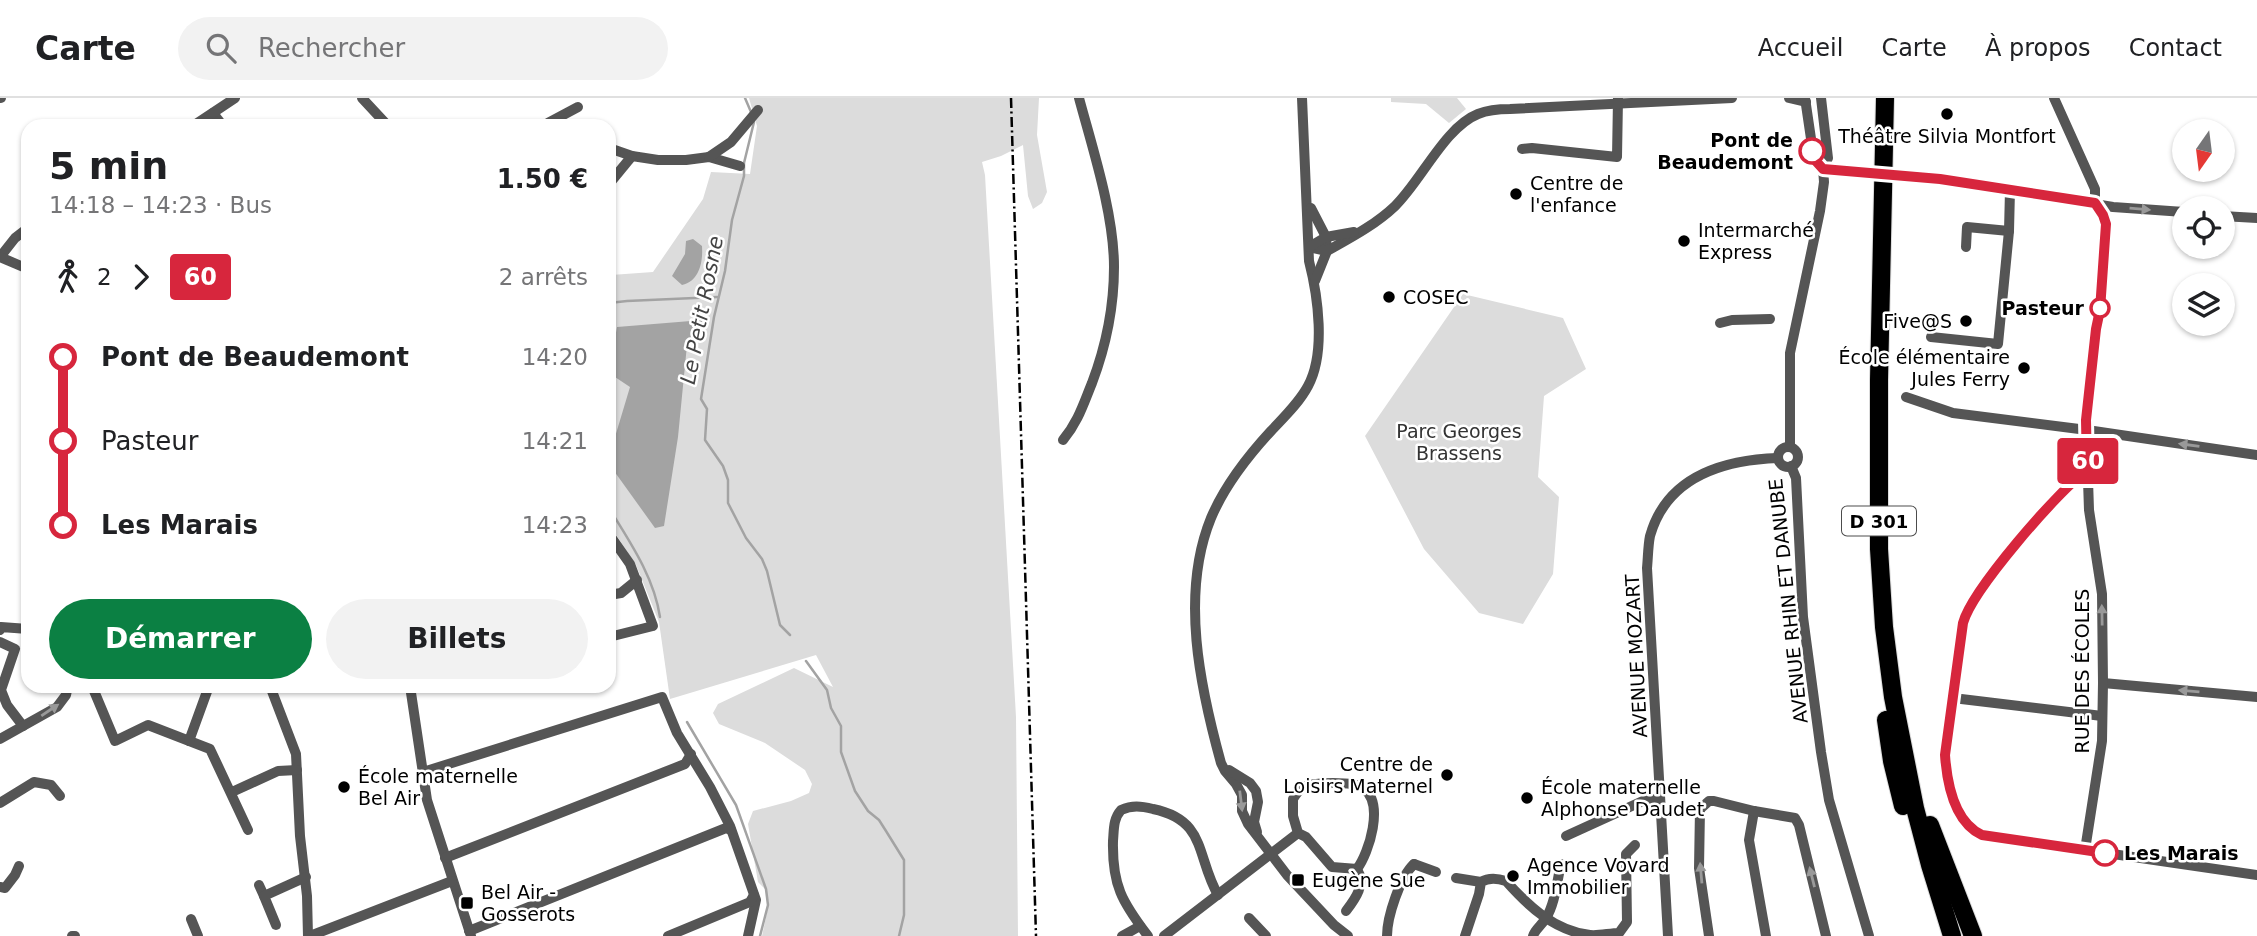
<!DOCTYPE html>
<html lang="fr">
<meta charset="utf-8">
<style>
:root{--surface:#fff;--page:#f2f2f2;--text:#202124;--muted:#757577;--line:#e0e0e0;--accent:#0b8043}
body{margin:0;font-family:"DejaVu Sans",sans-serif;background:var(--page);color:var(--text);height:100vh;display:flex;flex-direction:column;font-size:26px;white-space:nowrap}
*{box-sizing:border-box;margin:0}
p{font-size:23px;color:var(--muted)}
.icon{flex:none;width:38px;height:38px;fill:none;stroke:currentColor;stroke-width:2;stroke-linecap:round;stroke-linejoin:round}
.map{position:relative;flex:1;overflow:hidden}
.panel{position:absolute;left:21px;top:21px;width:595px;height:574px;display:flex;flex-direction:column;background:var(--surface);border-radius:21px;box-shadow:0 2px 5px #0004}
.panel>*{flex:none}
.badge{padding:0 14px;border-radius:5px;font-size:24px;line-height:46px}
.needle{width:46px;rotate:194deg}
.tools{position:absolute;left:2172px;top:21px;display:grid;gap:14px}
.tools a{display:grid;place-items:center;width:63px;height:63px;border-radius:50%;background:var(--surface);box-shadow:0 2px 5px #0004;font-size:35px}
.map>.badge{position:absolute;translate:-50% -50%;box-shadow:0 0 0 4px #fff}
.legs{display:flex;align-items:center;gap:10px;height:77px;padding:0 28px;font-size:23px}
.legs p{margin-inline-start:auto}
.summary{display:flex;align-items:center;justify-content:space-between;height:119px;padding:0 28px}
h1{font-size:38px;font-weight:700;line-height:52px}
.primary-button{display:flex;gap:14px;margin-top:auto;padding:14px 28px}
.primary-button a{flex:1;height:80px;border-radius:42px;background:var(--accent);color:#fff;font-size:28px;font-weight:700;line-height:80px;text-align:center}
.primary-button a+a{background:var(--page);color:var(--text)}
ul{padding:0 28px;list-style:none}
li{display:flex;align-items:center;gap:24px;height:84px;font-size:26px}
li i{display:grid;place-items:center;width:10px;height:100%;margin:0 9px;background:currentColor}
li i::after{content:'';width:18px;height:18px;margin:-9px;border:5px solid;border-radius:50%;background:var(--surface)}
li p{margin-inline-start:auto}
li:first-child i{background:linear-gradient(#0000 50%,currentColor 0)}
li:last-child i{background:linear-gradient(currentColor 50%,#0000 0)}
header{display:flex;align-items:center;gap:42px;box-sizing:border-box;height:98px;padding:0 35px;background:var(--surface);border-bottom:2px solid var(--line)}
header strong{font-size:33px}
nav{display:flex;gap:38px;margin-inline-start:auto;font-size:24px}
.search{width:490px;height:63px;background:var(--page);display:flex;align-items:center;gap:18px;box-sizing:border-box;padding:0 24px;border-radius:38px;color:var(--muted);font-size:26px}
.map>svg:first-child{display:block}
.green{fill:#dcdcdc}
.water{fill:#a3a3a3}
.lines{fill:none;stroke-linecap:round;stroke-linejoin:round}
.stream{stroke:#a3a3a3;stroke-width:2.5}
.highway-casing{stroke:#dbdbdb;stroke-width:20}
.street{stroke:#555;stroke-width:10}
.highway{stroke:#000;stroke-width:18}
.rail{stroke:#000;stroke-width:2.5;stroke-dasharray:10 3.5 2 3.5;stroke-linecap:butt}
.street-bridge{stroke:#555;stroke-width:10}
.oneway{fill:#999}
.line-1-casing{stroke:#fff;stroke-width:16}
.line-1{stroke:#d7263d;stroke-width:10}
.poi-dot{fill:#000;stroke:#fff;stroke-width:2.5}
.stop-1-dot{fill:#fff;stroke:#d7263d;stroke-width:3.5}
.labels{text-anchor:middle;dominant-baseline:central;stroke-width:5;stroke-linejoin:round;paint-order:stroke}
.shield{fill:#fff;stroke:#4c4c4c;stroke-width:2}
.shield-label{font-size:18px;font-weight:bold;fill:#000}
.poi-label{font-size:19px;fill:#000;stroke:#fff;text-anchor:start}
.stop-label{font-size:19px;font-weight:bold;fill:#000;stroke:#fff;text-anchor:end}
.park-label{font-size:19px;fill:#333;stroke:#fff}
.street-label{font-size:19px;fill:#000;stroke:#fff}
.water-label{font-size:21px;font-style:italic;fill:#444;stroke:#fff}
</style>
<header>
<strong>Carte</strong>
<div class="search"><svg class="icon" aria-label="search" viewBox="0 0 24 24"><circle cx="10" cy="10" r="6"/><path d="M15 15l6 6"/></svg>Rechercher</div>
<nav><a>Accueil</a><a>Carte</a><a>À propos</a><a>Contact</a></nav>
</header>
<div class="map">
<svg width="2257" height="838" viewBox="0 0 2257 838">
<rect width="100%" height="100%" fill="#fff"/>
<g class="green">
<polygon points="749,0 1039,0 1037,37 1047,94 1042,105 1033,111 1028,98 1023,47 1001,58 982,64 985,77 1016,619 1018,838 762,838 769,805 765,791 758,784 748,726 753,713 791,703 809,695 812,686 805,672 765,645 719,626 713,615 718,606 794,570 833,589 816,557 670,601 659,524 636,467 609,426 609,180 611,177 653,174 703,101 711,74 750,76 757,28"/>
<polygon points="1391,0 1457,0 1466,11 1449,25 1426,6 1391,4"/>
<polygon points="1463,196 1563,220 1586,271 1544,298 1538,379 1559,399 1553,476 1523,526 1479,515 1424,451 1365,338"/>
</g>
<g class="water">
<path d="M693,141L702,148C703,163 700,183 682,187L672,178L685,156L686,143Z"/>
<polygon points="703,222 687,247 678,339 664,428 655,430 609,366 609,359 630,289 609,275 617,229"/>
</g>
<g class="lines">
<g class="stream">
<polyline points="745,0 751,14"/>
<polyline points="754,24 744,65 744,78 732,122 725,173 714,219 701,301 707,311 705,342 723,368 728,382 728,405 746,440 762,461 767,473 780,527 790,537"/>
<polyline points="609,205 627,203 717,199"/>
<path d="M609,410C630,444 654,479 660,519"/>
<polyline points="806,563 827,592 831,610 841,628 841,654 855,693 868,713 879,722 886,733 904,762 904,817 899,838"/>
<polyline points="687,624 736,707 766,791 768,807 760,838"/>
</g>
<g class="highway-casing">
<g id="highway">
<polyline points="1885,0 1879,282 1879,451 1884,529 1893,599 1915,710 1930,767 1952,838"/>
<polyline points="1886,622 1892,663 1903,708"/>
<polyline points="1930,727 1973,838"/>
</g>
</g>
<g class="street">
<polyline points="0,0 1,0"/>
<polyline points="362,0 388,28"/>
<path d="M1302,0L1309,163C1318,198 1326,255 1308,288C1299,305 1284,319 1271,333C1247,359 1225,387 1211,420C1180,496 1200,589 1221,665L1225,673L1236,686L1242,697V713L1248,726L1287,777L1334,827L1348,838"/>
<polyline points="1789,0 1806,4"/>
<polyline points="1805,0 1814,61 1823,70"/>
<polyline points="1821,0 1828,60 1823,70"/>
<polyline points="2054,0 2095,91 2095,105"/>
<polyline points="213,15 223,28"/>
<polyline points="193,28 235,0"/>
<polyline points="547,28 548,25 578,9"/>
<polyline points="609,50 632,58 658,62 686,62 709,59 740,68"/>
<polyline points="1522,51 1532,50 1617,59 1618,1"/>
<polyline points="709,59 731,44 758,12"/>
<polyline points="1908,80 1940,81 2113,109 2184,114"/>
<polyline points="609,86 632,58"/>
<polyline points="1311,110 1326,139 1327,153 1315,183"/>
<polyline points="2222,118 2257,120"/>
<path d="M1309,149L1327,153C1350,140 1375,127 1395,108C1421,83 1445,29 1478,16C1488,12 1500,11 1510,11L1732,0"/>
<polyline points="1309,149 1326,139 1354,134"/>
<polyline points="1966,149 1967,129 2009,133"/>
<polyline points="0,159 15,140 28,130"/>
<polyline points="0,159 28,171"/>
<polyline points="1720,225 1732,222 1770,221"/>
<polyline points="1931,239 1998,246 2009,133 2010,92"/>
<polyline points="1906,299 1953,315 2087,332 2257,357"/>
<path d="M1063,342C1078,324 1083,307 1092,285C1106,248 1114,209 1114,169C1114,116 1093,52 1079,0"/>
<polyline points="1790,349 1790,255 1820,113 1824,84 1823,70"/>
<circle cx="1788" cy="359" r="10"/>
<polyline points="1791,368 1796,380 1803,519 1821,654 1829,702 1869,838"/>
<path d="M2087,371L2070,385L2017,446L1970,507L1965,516L1945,657C1947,685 1954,724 1982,737L2257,777"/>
<polyline points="609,436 630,466 653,528 609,539"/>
<polyline points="609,497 621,495 637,482"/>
<polyline points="0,532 1,529 28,531"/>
<polyline points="0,544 15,551 1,592 7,607 23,628"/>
<polyline points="2103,585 2257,599"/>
<polyline points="92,588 115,643 148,627 210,651 248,732"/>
<polyline points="270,588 296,656 300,738 307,798 308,838"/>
<polyline points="410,588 427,702 471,838"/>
<polyline points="1953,600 2102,618"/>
<polyline points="0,641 57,609 66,597 68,588"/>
<polyline points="189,643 209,588"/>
<polyline points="1229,672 1250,685 1256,693 1258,704 1254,724 1257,734"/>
<polyline points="423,674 662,599 677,635 710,689 730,728 756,802 748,838"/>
<polyline points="232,694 278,673 297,672"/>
<polyline points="0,705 34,684 51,687 60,698"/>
<polyline points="1754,713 1749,742 1766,838"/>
<polyline points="1566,738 1645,702 1660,701"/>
<polyline points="2085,752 2102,643 2103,585 2102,496 2089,412 2086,322 2096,231 2100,212 2106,126 2103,117 2095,105"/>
<polyline points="445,760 685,666 691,656"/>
<polyline points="1414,766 1436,774"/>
<polyline points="1456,780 1481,784"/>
<polyline points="259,787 264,798"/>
<polyline points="0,789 5,790 15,777 19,768"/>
<path d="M1346,813C1356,800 1366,786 1357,771"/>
<polyline points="1249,820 1266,838"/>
<polyline points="191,821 198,838"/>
<polyline points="276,827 264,798 306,779"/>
<polyline points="469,833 726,730 731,732"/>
<polyline points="72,838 75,838"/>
<polyline points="310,838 452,783"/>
<polyline points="668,838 750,804 754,797"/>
<polyline points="1122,838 1140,828"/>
<path d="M1148,838C1122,804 1112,787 1113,743C1114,732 1113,721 1121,712C1132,707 1141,708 1153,711C1207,722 1196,759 1218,797"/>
<path d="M1164,838L1298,735L1306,739L1332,769L1357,771C1369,755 1385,705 1363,690C1354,683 1313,684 1304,689C1299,691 1296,696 1293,701V718L1298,735"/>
<path d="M1387,838C1387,819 1400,779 1414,766"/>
<path d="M1465,838L1479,796L1481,784C1489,779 1497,780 1506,783C1529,809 1555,833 1590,837C1599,838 1610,835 1619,835L1627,824L1626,756L1635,747"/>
<path d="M1533,838C1535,831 1542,827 1546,820C1555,806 1557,783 1561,766"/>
<path d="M1668,838L1647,470C1648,460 1648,448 1650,438C1667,378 1723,362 1778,360"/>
<polyline points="1709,838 1699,770 1700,711 1709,703 1714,703 1754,713 1795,720 1799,727 1826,838"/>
</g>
<use href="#highway" class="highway"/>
<polyline class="rail" points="1011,0 1036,838"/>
<polyline class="street-bridge" points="1843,73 1908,80"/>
</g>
<defs><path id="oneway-solid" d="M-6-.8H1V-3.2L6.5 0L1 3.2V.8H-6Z" transform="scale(1.75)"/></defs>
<g class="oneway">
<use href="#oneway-solid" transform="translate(2140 111) rotate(5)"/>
<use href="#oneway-solid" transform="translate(2189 347) rotate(-172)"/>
<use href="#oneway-solid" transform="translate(2102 517) rotate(-91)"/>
<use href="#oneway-solid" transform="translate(2189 593) rotate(-175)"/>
<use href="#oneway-solid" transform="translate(50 612) rotate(-34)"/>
<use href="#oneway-solid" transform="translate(1241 703) rotate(83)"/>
<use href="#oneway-solid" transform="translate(1701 775) rotate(-95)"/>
<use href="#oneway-solid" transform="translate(1812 779) rotate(-104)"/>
</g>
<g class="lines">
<g class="line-1-casing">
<path id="line-1" d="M1812,53L1814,61L1823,71L1940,81L2095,105L2103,117L2106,126L2100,212L2096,231L2086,322L2087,372C2058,393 1972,492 1963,525L1945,657C1947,685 1954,724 1982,737L2105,755"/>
</g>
<use href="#line-1" class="line-1"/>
</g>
<g class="poi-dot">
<circle cx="1947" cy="16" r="7"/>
<circle cx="1516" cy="96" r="7"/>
<circle cx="1684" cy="143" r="7"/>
<circle cx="1389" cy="199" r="7"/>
<circle cx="1966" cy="223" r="7"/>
<circle cx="2024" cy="270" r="7"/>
<circle cx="1447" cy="677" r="7"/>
<circle cx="344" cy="689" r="7"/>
<circle cx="1527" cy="700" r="7"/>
<circle cx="1513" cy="778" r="7"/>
<rect x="1291" y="775" width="14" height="14" rx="3.5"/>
<rect x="460" y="798" width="14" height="14" rx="3.5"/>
</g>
<g class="stop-1-dot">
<circle cx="1812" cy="53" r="12"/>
<circle cx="2100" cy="210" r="9"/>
<circle cx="2105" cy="755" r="12"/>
</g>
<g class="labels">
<rect class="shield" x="1842" y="408.5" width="74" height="29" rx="5"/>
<g class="shield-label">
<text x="1879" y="423">D 301</text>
</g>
<g class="poi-label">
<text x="1947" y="38" text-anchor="middle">Théâtre Silvia Montfort</text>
<text x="1530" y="85">Centre de<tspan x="1530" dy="22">l'enfance</tspan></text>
<text x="1698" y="132">Intermarché<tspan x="1698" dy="22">Express</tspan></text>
<text x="1403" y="199">COSEC</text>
<text x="1952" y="223" text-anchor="end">Five@S</text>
<text x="2010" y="259" text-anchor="end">École élémentaire<tspan x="2010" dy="22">Jules Ferry</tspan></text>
<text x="1433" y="666" text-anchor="end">Centre de<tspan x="1433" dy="22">Loisirs Maternel</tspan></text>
<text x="358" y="678">École maternelle<tspan x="358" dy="22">Bel Air</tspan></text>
<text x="1541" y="689">École maternelle<tspan x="1541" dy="22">Alphonse Daudet</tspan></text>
<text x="1527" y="767">Agence Vovard<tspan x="1527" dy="22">Immobilier</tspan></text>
<text x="1312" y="782">Eugène Sue</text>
<text x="481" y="794">Bel Air -<tspan x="481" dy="22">Gosserots</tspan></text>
</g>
<g class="stop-label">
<text x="1793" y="42">Pont de<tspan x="1793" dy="22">Beaudemont</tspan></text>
<text x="2084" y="210">Pasteur</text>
<text x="2124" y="755" text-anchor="start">Les Marais</text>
</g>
<g class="park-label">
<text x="1459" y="333">Parc Georges<tspan x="1459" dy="22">Brassens</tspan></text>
</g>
<g class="street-label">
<text transform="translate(1788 503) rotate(-96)">AVENUE RHIN ET DANUBE</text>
<text transform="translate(1636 558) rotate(-93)">AVENUE MOZART</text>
<text transform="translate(2082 573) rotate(-90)">RUE DES ÉCOLES</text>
</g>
<g class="water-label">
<text transform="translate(702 212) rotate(-79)">Le Petit Rosne</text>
</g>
</g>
</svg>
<div class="tools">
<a><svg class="needle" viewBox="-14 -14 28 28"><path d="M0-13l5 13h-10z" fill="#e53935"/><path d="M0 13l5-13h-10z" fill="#757577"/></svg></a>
<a><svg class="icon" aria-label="locate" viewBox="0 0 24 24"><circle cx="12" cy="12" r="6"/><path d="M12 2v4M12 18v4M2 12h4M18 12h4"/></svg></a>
<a><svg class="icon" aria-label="layers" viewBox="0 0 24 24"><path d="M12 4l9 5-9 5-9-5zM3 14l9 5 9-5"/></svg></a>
</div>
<b class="badge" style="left:2088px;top:363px;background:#d7263d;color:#fff">60</b>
<section class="panel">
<div class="summary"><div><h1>5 min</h1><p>14:18 – 14:23 · Bus</p></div><b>1.50 €</b></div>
<div class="legs"><svg class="icon" aria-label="walk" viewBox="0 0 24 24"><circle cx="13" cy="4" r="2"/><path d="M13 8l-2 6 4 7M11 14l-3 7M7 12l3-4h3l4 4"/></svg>2<svg class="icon" aria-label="forward" viewBox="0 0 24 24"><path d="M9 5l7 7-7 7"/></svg><b class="badge" style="background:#d7263d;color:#fff">60</b><p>2 arrêts</p></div>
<ul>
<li><i style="color:#d7263d"></i><b>Pont de Beaudemont</b><p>14:20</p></li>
<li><i style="color:#d7263d"></i><span>Pasteur</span><p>14:21</p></li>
<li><i style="color:#d7263d"></i><b>Les Marais</b><p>14:23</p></li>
</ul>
<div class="primary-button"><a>Démarrer</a><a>Billets</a></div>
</section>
</div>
